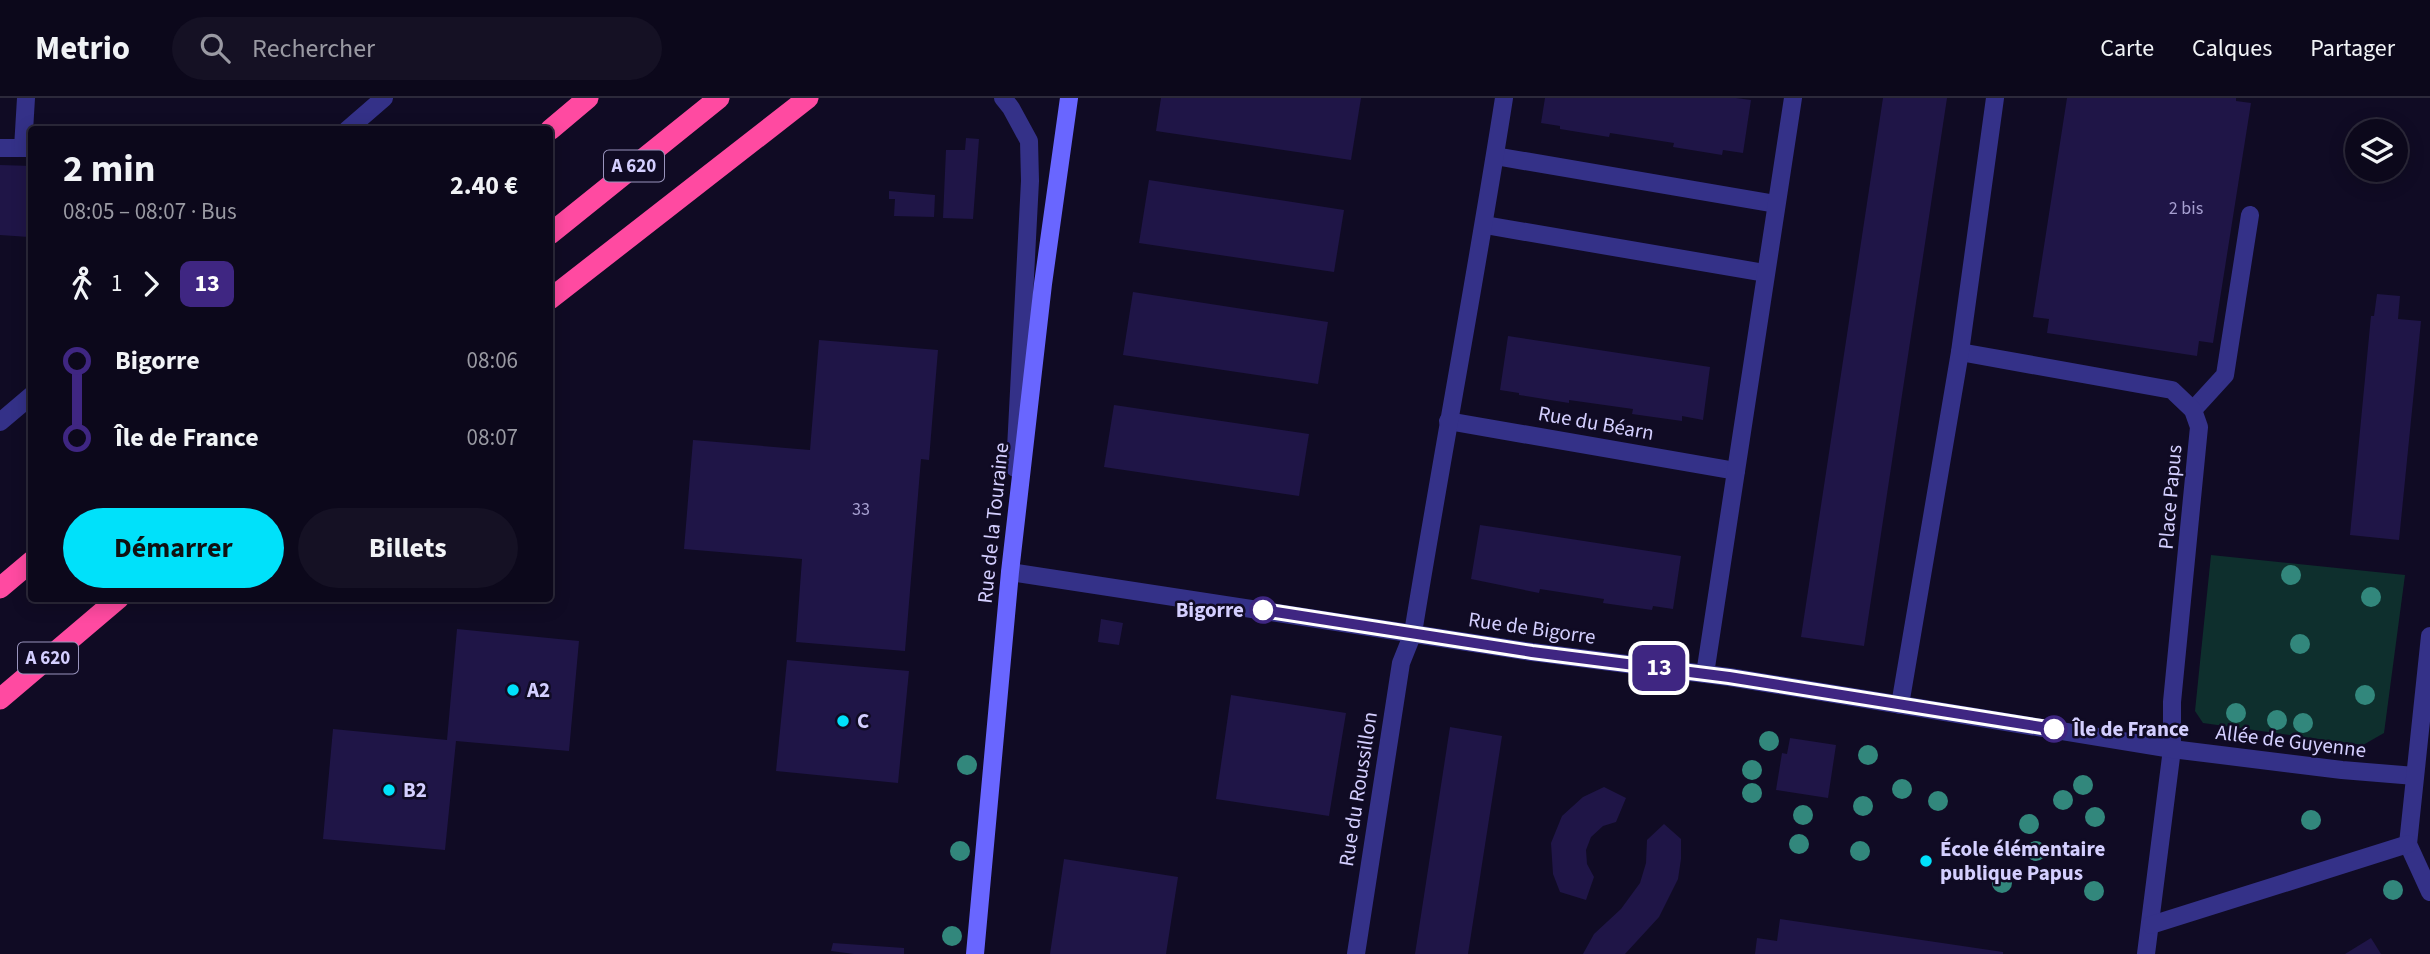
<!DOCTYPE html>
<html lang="fr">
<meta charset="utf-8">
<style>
:root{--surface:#0c081b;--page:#151124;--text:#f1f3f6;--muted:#9a9aa3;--line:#2c293a;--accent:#00e1fa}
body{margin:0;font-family:"Source Sans 3",sans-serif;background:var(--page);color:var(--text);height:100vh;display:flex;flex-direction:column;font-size:26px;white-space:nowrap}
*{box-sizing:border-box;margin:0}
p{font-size:23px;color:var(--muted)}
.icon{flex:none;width:38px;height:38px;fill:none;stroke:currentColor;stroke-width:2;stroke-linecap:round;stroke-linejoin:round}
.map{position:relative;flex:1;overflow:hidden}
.panel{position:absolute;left:28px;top:28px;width:525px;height:476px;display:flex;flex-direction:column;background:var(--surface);border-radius:7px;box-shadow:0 4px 18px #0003,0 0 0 2px var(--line)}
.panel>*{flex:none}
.badge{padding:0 14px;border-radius:10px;font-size:24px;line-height:46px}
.fabs{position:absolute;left:2345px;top:21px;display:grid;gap:14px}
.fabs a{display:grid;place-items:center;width:63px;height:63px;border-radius:50%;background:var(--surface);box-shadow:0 4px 18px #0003,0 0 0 2px var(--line);font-size:35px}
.map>.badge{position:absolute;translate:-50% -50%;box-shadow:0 0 0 4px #fff}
.legs{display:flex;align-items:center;gap:10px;height:77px;padding:0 35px;font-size:23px}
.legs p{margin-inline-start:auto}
.overview{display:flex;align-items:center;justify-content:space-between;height:119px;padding:0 35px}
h1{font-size:38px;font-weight:700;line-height:52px}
.primary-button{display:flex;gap:14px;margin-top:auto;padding:14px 35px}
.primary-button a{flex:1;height:80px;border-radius:42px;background:var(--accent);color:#111;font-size:28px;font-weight:700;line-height:80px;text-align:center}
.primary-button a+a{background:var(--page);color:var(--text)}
ul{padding:0 35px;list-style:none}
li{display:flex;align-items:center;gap:24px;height:77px;font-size:26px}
li i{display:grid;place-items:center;width:10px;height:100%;margin:0 9px;background:currentColor}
li i::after{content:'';width:18px;height:18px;margin:-9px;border:5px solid;border-radius:50%;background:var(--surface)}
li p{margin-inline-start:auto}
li:first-child i{background:linear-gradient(#0000 50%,currentColor 0)}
li:last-child i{background:linear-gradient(currentColor 50%,#0000 0)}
header{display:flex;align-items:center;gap:42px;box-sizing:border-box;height:98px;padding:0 35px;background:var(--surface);border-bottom:2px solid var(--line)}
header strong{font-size:33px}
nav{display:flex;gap:38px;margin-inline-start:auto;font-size:24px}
.search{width:490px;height:63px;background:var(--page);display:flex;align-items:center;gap:18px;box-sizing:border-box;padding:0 24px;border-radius:38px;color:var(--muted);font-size:26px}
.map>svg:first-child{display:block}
.green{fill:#0e2f2d}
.building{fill:#1f1547}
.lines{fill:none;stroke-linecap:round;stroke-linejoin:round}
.lane{stroke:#343188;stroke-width:18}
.street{stroke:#343188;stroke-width:18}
.secondary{stroke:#6966ff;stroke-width:18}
.highway{stroke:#ff4aa1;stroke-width:21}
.tree{fill:#32877c}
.line-1-casing{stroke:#fff;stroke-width:16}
.line-1{stroke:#3f2682;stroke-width:10}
.stop-1-dot{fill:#fff;stroke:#3f2682;stroke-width:3.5}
.poi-dot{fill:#00e1fa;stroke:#100b24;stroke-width:2.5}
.labels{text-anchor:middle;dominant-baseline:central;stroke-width:5;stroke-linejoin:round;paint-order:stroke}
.number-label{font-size:18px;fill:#a7a0d1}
.shield{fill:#100b24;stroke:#9994bd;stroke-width:2}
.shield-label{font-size:19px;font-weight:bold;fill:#d4cfff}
.street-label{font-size:21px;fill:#d4cfff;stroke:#100b24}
.stop-label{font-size:21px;font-weight:bold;fill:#d4cfff;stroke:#100b24;text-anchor:end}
.poi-label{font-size:21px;font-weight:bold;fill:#d4cfff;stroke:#100b24;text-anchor:start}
</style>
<header>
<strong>Metrio</strong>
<div class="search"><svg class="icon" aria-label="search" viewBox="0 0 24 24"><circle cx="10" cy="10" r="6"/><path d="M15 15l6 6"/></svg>Rechercher</div>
<nav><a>Carte</a><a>Calques</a><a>Partager</a></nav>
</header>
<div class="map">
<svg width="2430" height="856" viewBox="0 0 2430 856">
<rect width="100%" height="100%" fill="#100b24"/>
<polygon class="green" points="2211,457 2405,477 2384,635 2363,647 2203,625 2195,613"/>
<g class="building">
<polygon points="1161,0 1361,0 1351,62 1156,33"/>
<polygon points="1545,0 1736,0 1751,2 1743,55 1723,52 1722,57 1673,49 1674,45 1610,35 1609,39 1560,31 1560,28 1541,25"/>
<polygon points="1883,0 1947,0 1864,548 1801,539"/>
<polygon points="2067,0 2236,0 2236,3 2251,5 2213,245 2199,243 2197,258 2047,235 2049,221 2033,219"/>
<polygon points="966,40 979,41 973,121 943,120 946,52 965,52"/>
<polygon points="0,67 32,68 32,118 29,139 0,137"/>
<polygon points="1149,82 1344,112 1334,174 1139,145"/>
<polygon points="889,93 935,97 934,119 894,118 895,101 889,101"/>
<polygon points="1133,194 1328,224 1318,286 1123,257"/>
<polygon points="2377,196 2400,198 2398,221 2421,223 2399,442 2350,437 2371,218 2374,218"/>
<polygon points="1508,238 1710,269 1703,322 1682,318 1682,323 1632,316 1633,311 1569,302 1569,305 1519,297 1519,295 1500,292"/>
<polygon points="819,242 938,252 929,362 921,361 905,553 796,544 802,461 684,451 693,342 810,352"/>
<polygon points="1114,307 1309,336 1299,398 1104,369"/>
<polygon points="1480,427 1681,458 1673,511 1653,508 1652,512 1603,505 1604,501 1540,491 1539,495 1471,481"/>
<polygon points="1101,521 1123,525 1119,547 1098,544"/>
<polygon points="457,531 579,543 569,653 456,643 445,752 323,741 333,631 447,642"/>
<polygon points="787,562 909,573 898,685 776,673"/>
<polygon points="1231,597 1346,615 1329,718 1216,701"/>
<polygon points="1450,629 1502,638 1468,856 1415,856"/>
<polygon points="1790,640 1836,647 1828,700 1776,692 1782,655 1787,656"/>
<polygon points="1604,689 1626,700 1616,724 1603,728 1591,739 1586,752 1587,766 1594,779 1586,802 1560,794 1553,776 1551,745 1562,718 1583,699"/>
<polygon points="1664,726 1681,741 1681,761 1678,781 1659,819 1625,856 1583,856 1594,836 1621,811 1640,785 1646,765 1647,742"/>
<polygon points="1064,761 1178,779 1166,856 1050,856"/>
<polygon points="1780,821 2003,854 2003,856 1755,856 1757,840 1777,843"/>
<polygon points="2371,840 2381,856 2345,856"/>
<polygon points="833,845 904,850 904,856 854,856 831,853"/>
</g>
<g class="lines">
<g class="lane">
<polyline points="1003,0 1011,10 1029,43 1030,83 1015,370"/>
<polyline points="0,50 32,50"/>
<polyline points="23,50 26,0"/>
<polyline points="1495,58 1776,106"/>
<polyline points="1485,127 1765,175"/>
<polyline points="2193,312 2225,277 2250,117"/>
<polyline points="1448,323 1736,373"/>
<path d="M1413,535C1442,357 1476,179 1504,0"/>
</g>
<g class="street">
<polyline points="347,32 384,0"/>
<polyline points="1960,254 2172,292 2193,312 2199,329 2172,604 2172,651 2146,856"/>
<polyline points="0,324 32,297"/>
<polyline points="1010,474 1532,554 1729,579 2172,651 2342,672 2415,678"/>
<polyline points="2430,538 2408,746 2430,794"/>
<polyline points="1705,576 1793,0"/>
<polyline points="1900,607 1960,254 1995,0"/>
<polyline points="2151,827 2408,746"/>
<polyline points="1356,856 1401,565 1413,535"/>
</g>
<polyline class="secondary" points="975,856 1010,474 1043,186 1069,0"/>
<g class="highway">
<polyline points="550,32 588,0"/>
<polyline points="550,136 719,0"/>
<polyline points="550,201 808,0"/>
<polyline points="0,490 32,463"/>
<polyline points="0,601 119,500"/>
</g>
</g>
<g class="tree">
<circle cx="2291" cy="477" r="10"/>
<circle cx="2371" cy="499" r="10"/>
<circle cx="2300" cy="546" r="10"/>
<circle cx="2365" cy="597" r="10"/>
<circle cx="2236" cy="615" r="10"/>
<circle cx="2277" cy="622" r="10"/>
<circle cx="2303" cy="625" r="10"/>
<circle cx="1769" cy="643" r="10"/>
<circle cx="1868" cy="657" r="10"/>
<circle cx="967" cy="667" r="10"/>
<circle cx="1752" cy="672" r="10"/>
<circle cx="2083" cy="687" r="10"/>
<circle cx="1902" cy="691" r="10"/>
<circle cx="1752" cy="695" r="10"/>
<circle cx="2063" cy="702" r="10"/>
<circle cx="1938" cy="703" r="10"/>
<circle cx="1863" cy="708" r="10"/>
<circle cx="1803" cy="717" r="10"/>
<circle cx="2095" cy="719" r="10"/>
<circle cx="2311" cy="722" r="10"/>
<circle cx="2029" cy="726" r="10"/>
<circle cx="1799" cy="746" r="10"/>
<circle cx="960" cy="753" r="10"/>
<circle cx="1860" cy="753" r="10"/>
<circle cx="2036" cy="753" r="10"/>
<circle cx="2002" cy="785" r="10"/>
<circle cx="2393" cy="792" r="10"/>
<circle cx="2094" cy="793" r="10"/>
<circle cx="952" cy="838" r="10"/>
</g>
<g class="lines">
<g class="line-1-casing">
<polyline id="line-1" points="1263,512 1532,554 1729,579 2054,631"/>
</g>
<use href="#line-1" class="line-1"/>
</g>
<g class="stop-1-dot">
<circle cx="1263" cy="512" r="12"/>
<circle cx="2054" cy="631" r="12"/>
</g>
<g class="poi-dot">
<circle cx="513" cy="592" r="7"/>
<circle cx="843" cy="623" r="7"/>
<circle cx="389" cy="692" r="7"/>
<circle cx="1926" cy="763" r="7"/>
</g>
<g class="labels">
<g class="number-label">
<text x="2186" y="110">2 bis</text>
<text x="861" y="411">33</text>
</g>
<g class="shield">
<rect x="604" y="52.5" width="60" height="31" rx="5"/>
<rect x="18" y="544.5" width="60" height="31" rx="5"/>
</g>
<g class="shield-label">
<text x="634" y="68">A 620</text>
<text x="48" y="560">A 620</text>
</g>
<g class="street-label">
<text transform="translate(1596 325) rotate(10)">Rue du Béarn</text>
<text transform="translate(2170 399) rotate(-85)">Place Papus</text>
<text transform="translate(993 425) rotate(-84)">Rue de la Touraine</text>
<text transform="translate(1532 530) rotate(8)">Rue de Bigorre</text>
<text transform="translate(2291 643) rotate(7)">Allée de Guyenne</text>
<text transform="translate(1358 691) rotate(-81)">Rue du Roussillon</text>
</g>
<g class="stop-label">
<text x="1244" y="512">Bigorre</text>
<text x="2073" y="631" text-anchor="start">Île de France</text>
</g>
<g class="poi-label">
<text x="527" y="592">A2</text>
<text x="857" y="623">C</text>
<text x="403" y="692">B2</text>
<text x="1940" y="751">École élémentaire<tspan x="1940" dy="24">publique Papus</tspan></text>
</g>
</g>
</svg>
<div class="fabs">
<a><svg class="icon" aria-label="layers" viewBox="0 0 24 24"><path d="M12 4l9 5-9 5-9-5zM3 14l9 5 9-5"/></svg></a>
</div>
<b class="badge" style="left:1659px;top:570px;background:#3f2682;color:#fff">13</b>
<section class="panel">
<div class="overview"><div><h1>2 min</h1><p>08:05 – 08:07 · Bus</p></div><b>2.40 €</b></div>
<div class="legs"><svg class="icon" aria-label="walk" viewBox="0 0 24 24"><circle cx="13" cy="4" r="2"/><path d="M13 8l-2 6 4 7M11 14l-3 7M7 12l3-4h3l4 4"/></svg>1<svg class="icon" aria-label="forward" viewBox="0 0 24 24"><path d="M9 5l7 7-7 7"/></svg><b class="badge" style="background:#3f2682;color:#fff">13</b></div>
<ul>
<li><i style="color:#3f2682"></i><b>Bigorre</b><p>08:06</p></li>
<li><i style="color:#3f2682"></i><b>Île de France</b><p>08:07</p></li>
</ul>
<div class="primary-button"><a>Démarrer</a><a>Billets</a></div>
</section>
</div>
